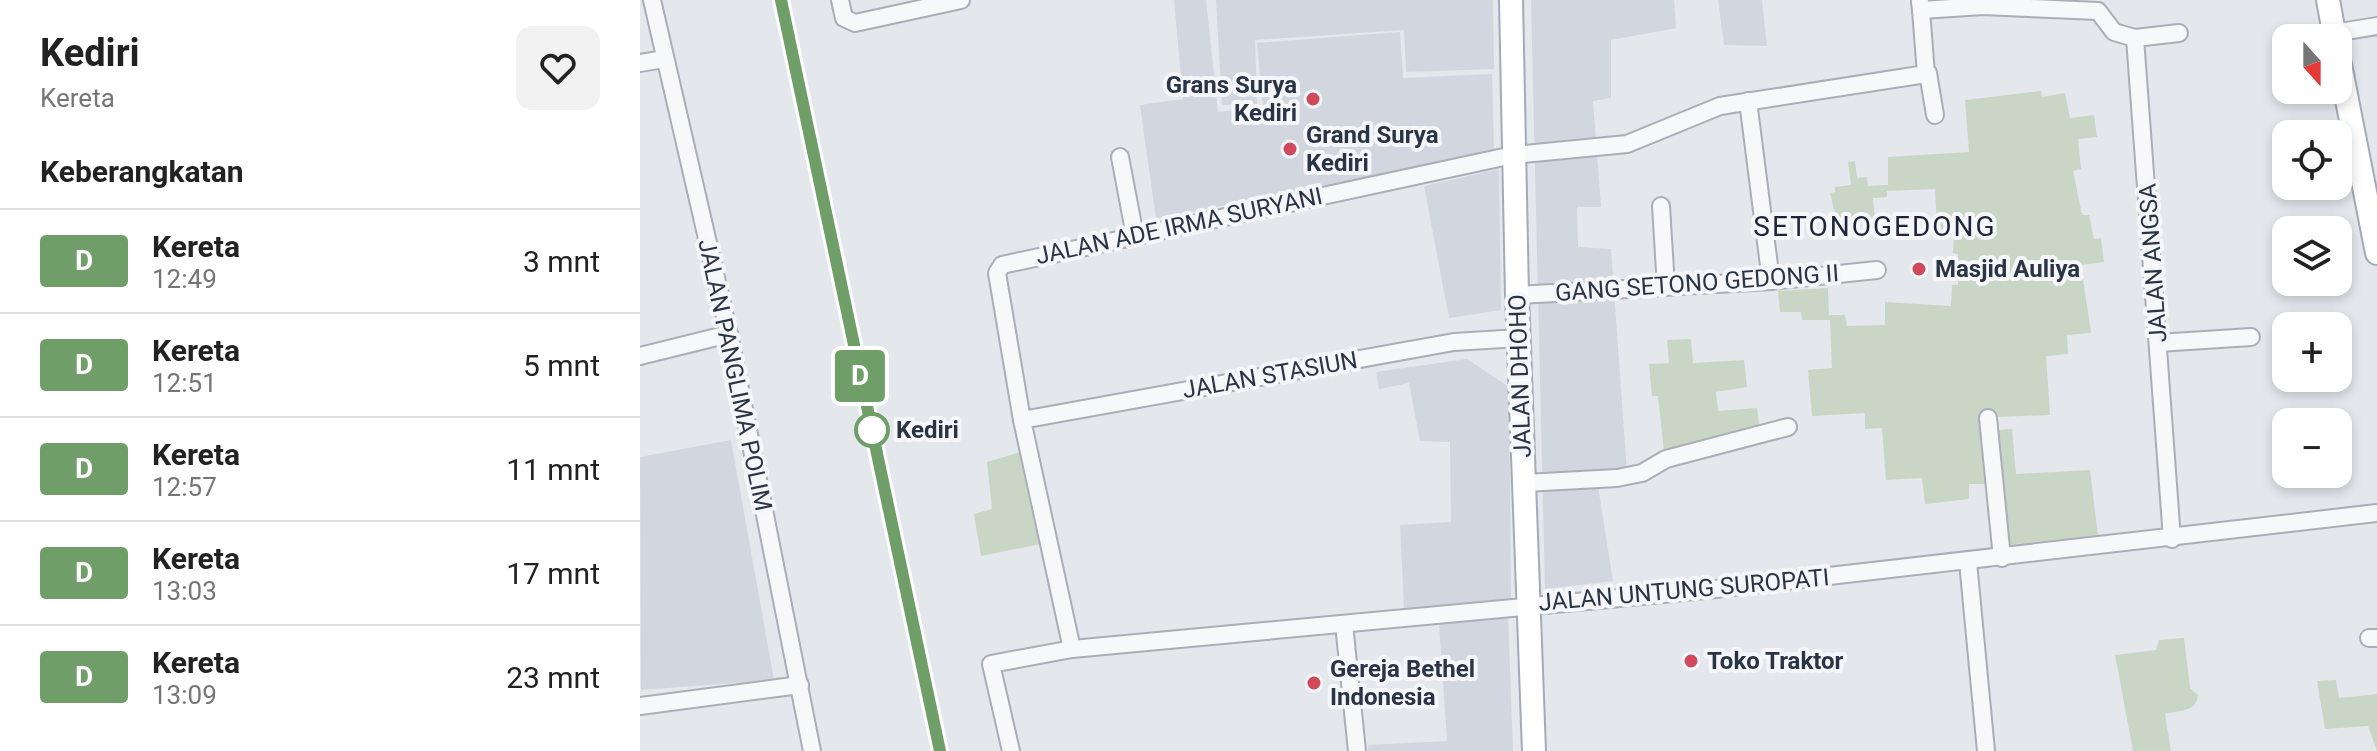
<!DOCTYPE html>
<html lang="id">
<meta charset="utf-8">
<style>
:root{--surface:#fff;--page:#f2f2f2;--text:#222;--muted:#767676;--line:#e0e0e0}
body{margin:0;font-family:Roboto,sans-serif;background:var(--page);color:var(--text);height:100vh;display:flex;flex-direction:column;font-size:30px;white-space:nowrap}
*{box-sizing:border-box;margin:0}
p{font-size:26px;color:var(--muted)}
.icon{flex:none;width:44px;height:44px;fill:none;stroke:currentColor;stroke-width:2;stroke-linecap:round;stroke-linejoin:round}
.map{position:relative;flex:1;overflow:hidden}
.drawer{display:flex;flex-direction:column;background:var(--surface);width:640px}
.drawer>*{flex:none}
.badge{padding:0 16px;border-radius:6px;font-size:28px;line-height:52px}
.needle{width:52px;rotate:159deg}
.fabs{position:absolute;left:1632px;top:24px;display:grid;gap:16px}
.fabs a{display:grid;place-items:center;width:80px;height:80px;border-radius:16px;background:var(--surface);box-shadow:0 4px 12px #0003;font-size:40px}
.map>.badge{position:absolute;translate:-50% -50%;box-shadow:0 0 0 4px #fff}
h2{padding:0 40px;font-size:30px;line-height:72px}
.round{display:grid;place-items:center;flex:none;width:84px;height:84px;border-radius:16px;background:var(--page)}
.summary{display:flex;align-items:center;justify-content:space-between;height:136px;padding:0 40px}
h1{font-size:38px;font-weight:700;line-height:60px}
ul{padding:0;list-style:none}
li{display:flex;align-items:center;gap:24px;height:104px;padding:0 40px;border-top:2px solid var(--line)}
li div{flex:1}
li b{display:block;font-size:30px}
li em{font-style:normal}
li .badge{min-width:88px;font-weight:700;text-align:center}
main{display:flex;flex:1;min-height:0}
.map>svg:first-child{display:block}
.built{fill:#d2d6de}
.green{fill:#c9d6c5}
.lines{fill:none;stroke-linecap:round;stroke-linejoin:round}
.minor-casing{stroke:#a9aeb7;stroke-width:20}
.major-casing{stroke:#a3abb8;stroke-width:26}
.minor{stroke:#f7f8fa;stroke-width:16}
.major{stroke:#fff;stroke-width:22}
.rail{stroke:#7d8696;stroke-width:5;stroke-dasharray:4 8;stroke-linecap:butt}
.line-casing{stroke:#fff;stroke-width:18}
.line{stroke:#6f9e68;stroke-width:12}
.poi-dot{fill:#d1495b;stroke:#f4f6f9;stroke-width:3}
.stop-dot{fill:#fff;stroke:#6f9e68;stroke-width:4}
.labels{text-anchor:middle;dominant-baseline:central;stroke-width:8;stroke-linejoin:round;paint-order:stroke}
.poi-label{font-size:24px;font-weight:bold;fill:#2b3445;stroke:#f4f6f9;text-anchor:start}
.street-label{font-size:24px;fill:#2b3445;stroke:#f4f6f9}
.stop-label{font-size:24px;font-weight:bold;fill:#2b3445;stroke:#f4f6f9;text-anchor:start}
.quarter-label{font-size:28px;letter-spacing:2px;fill:#1d2536;stroke:#f4f6f9}
</style>
<main>
<section class="drawer">
<div class="summary"><div><h1>Kediri</h1><p>Kereta</p></div><a class="round"><svg class="icon" aria-label="heart" viewBox="0 0 24 24"><path d="M12 20l-8-8c-3-5 5-10 8-4 3-6 11-1 8 4z"/></svg></a></div>
<h2>Keberangkatan</h2>
<ul>
<li><span class="badge" style="background:#6f9e68;color:#fff">D</span><div><b>Kereta</b><p>12:49</p></div><em>3 mnt</em></li>
<li><span class="badge" style="background:#6f9e68;color:#fff">D</span><div><b>Kereta</b><p>12:51</p></div><em>5 mnt</em></li>
<li><span class="badge" style="background:#6f9e68;color:#fff">D</span><div><b>Kereta</b><p>12:57</p></div><em>11 mnt</em></li>
<li><span class="badge" style="background:#6f9e68;color:#fff">D</span><div><b>Kereta</b><p>13:03</p></div><em>17 mnt</em></li>
<li><span class="badge" style="background:#6f9e68;color:#fff">D</span><div><b>Kereta</b><p>13:09</p></div><em>23 mnt</em></li>
</ul>
</section>
<div class="map">
<svg width="1737" height="751" viewBox="0 0 1737 751">
<rect width="100%" height="100%" fill="#e4e7ec"/>
<g class="built">
<polygon points="534,0 566,0 578,112 623,107 617,43 760,32 763,78 852,74 854,151 516,219 500,105 543,99"/>
<polygon points="576,0 853,0 854,69 766,72 764,30 615,40 617,104 582,105"/>
<polygon points="891,0 1034,0 1036,28 971,40 971,98 953,101 961,207 937,207 938,247 971,249 987,472 957,480 973,581 905,589"/>
<polygon points="1078,0 1122,0 1127,46 1084,45"/>
<polygon points="859,169 861,310 809,318 784,186"/>
<polygon points="827,359 869,387 871,599 764,608 760,525 811,522 810,442 780,441 769,383 739,389 736,372"/>
<polygon points="91,440 134,680 1,690 0,457"/>
<polygon points="868,616 873,751 728,751 728,745 807,741 799,623"/>
</g>
<g class="green">
<polygon points="1401,91 1402,97 1425,93 1430,118 1454,115 1457,137 1438,139 1441,169 1433,171 1442,215 1449,215 1454,239 1461,238 1464,262 1441,265 1451,333 1427,335 1428,354 1406,356 1410,415 1356,417 1358,430 1372,429 1376,474 1450,470 1458,536 1364,545 1351,484 1329,484 1329,499 1285,504 1282,478 1246,480 1242,428 1225,429 1225,413 1172,416 1168,370 1192,368 1190,320 1162,320 1161,312 1140,312 1138,291 1188,288 1189,315 1205,315 1207,326 1245,325 1245,302 1311,306 1312,285 1318,285 1318,254 1313,253 1314,231 1297,229 1295,189 1247,191 1247,197 1233,198 1235,220 1196,218 1190,193 1195,192 1195,187 1211,185 1208,162 1215,161 1217,178 1227,177 1228,186 1248,185 1248,157 1329,152 1325,100"/>
<polygon points="1051,339 1053,363 1104,360 1107,387 1076,392 1078,411 1117,408 1120,430 1082,436 1024,452 1018,396 1012,396 1009,364 1029,363 1027,340"/>
<polygon points="391,449 411,542 341,556 334,514 352,509 347,462"/>
<path d="M1544,638L1550,688L1558,695C1557,712 1540,710 1525,714L1531,751H1493L1475,655L1516,650L1519,640Z"/>
<polygon points="1696,680 1699,698 1737,694 1737,751 1728,726 1685,729 1677,681"/>
</g>
<g class="lines">
<g class="minor-casing">
<g id="minor">
<polyline points="12,0 89,334 172,751"/>
<polyline points="200,0 204,18 215,23 321,0"/>
<polyline points="1280,2 1281,10 1343,6 1458,11 1474,32 1495,38 1532,539"/>
<polyline points="1694,33 1737,26"/>
<polyline points="1495,38 1539,33"/>
<polyline points="0,63 24,59"/>
<polyline points="1288,73 1295,115"/>
<polyline points="1108,101 1131,281"/>
<polyline points="480,157 495,236"/>
<polyline points="1021,206 1026,287"/>
<polyline points="877,295 1131,281 1237,270"/>
<polyline points="1518,343 1611,337"/>
<polyline points="0,356 89,334"/>
<polyline points="1348,418 1362,558"/>
<polyline points="382,420 814,342 879,338"/>
<polyline points="885,483 977,478 1002,473 1026,459 1148,427"/>
<polyline points="1328,562 1346,751"/>
<polyline points="704,624 717,751"/>
<polyline points="1729,638 1737,638"/>
<polyline points="432,649 382,420 357,273 362,265 873,155 987,144 1080,106 1286,74 1281,10"/>
<polyline points="0,706 160,685"/>
<polyline points="371,751 351,664 432,649 1076,589 1737,513"/>
</g>
</g>
<g class="major-casing">
<g id="major">
<polyline points="871,0 877,295 894,751"/>
<polyline points="1688,0 1695,38"/>
<polyline points="1698,54 1737,253"/>
</g>
</g>
<use href="#minor" class="minor"/>
<use href="#major" class="major"/>
<g class="rail">
<polyline points="141,0 192,244"/>
<polyline points="294,721 300,751"/>
</g>
</g>
<g class="lines">
<g class="line-casing">
<polyline id="line" points="141,0 300,751"/>
</g>
<use href="#line" class="line"/>
</g>
<g class="poi-dot">
<circle cx="673" cy="99" r="8"/>
<circle cx="650" cy="149" r="8"/>
<circle cx="1279" cy="269" r="8"/>
<circle cx="1051" cy="661" r="8"/>
<circle cx="674" cy="683" r="8"/>
</g>
<circle class="stop-dot" cx="232" cy="430" r="16"/>
<g class="labels">
<g class="poi-label">
<text x="657" y="85" text-anchor="end">Grans Surya<tspan x="657" dy="28">Kediri</tspan></text>
<text x="666" y="135">Grand Surya<tspan x="666" dy="28">Kediri</tspan></text>
<text x="1295" y="269">Masjid Auliya</text>
<text x="1067" y="661">Toko Traktor</text>
<text x="690" y="669">Gereja Bethel<tspan x="690" dy="28">Indonesia</tspan></text>
</g>
<g class="street-label">
<text transform="translate(539 226) rotate(-12)">JALAN ADE IRMA SURYANI</text>
<text transform="translate(1513 263) rotate(-94)">JALAN ANGSA</text>
<text transform="translate(1057 283) rotate(-4)">GANG SETONO GEDONG II</text>
<text transform="translate(95 375) rotate(78)">JALAN PANGLIMA POLIM</text>
<text transform="translate(630 375) rotate(-10)">JALAN STASIUN</text>
<text transform="translate(880 376) rotate(-92)">JALAN DHOHO</text>
<text transform="translate(1044 590) rotate(-5)">JALAN UNTUNG SUROPATI</text>
</g>
<g class="stop-label">
<text x="256" y="430">Kediri</text>
</g>
<g class="quarter-label">
<text x="1235" y="226">SETONOGEDONG</text>
</g>
</g>
</svg>
<div class="fabs">
<a><svg class="needle" viewBox="-14 -14 28 28"><path d="M0-13l5 13h-10z" fill="#e53935"/><path d="M0 13l5-13h-10z" fill="#767676"/></svg></a>
<a><svg class="icon" aria-label="locate" viewBox="0 0 24 24"><circle cx="12" cy="12" r="6"/><path d="M12 2v4M12 18v4M2 12h4M18 12h4"/></svg></a>
<a><svg class="icon" aria-label="layers" viewBox="0 0 24 24"><path d="M12 4l9 5-9 5-9-5zM3 14l9 5 9-5"/></svg></a>
<a>+</a>
<a>−</a>
</div>
<b class="badge" style="left:220px;top:376px;background:#6f9e68;color:#fff">D</b>
</div>
</main>
